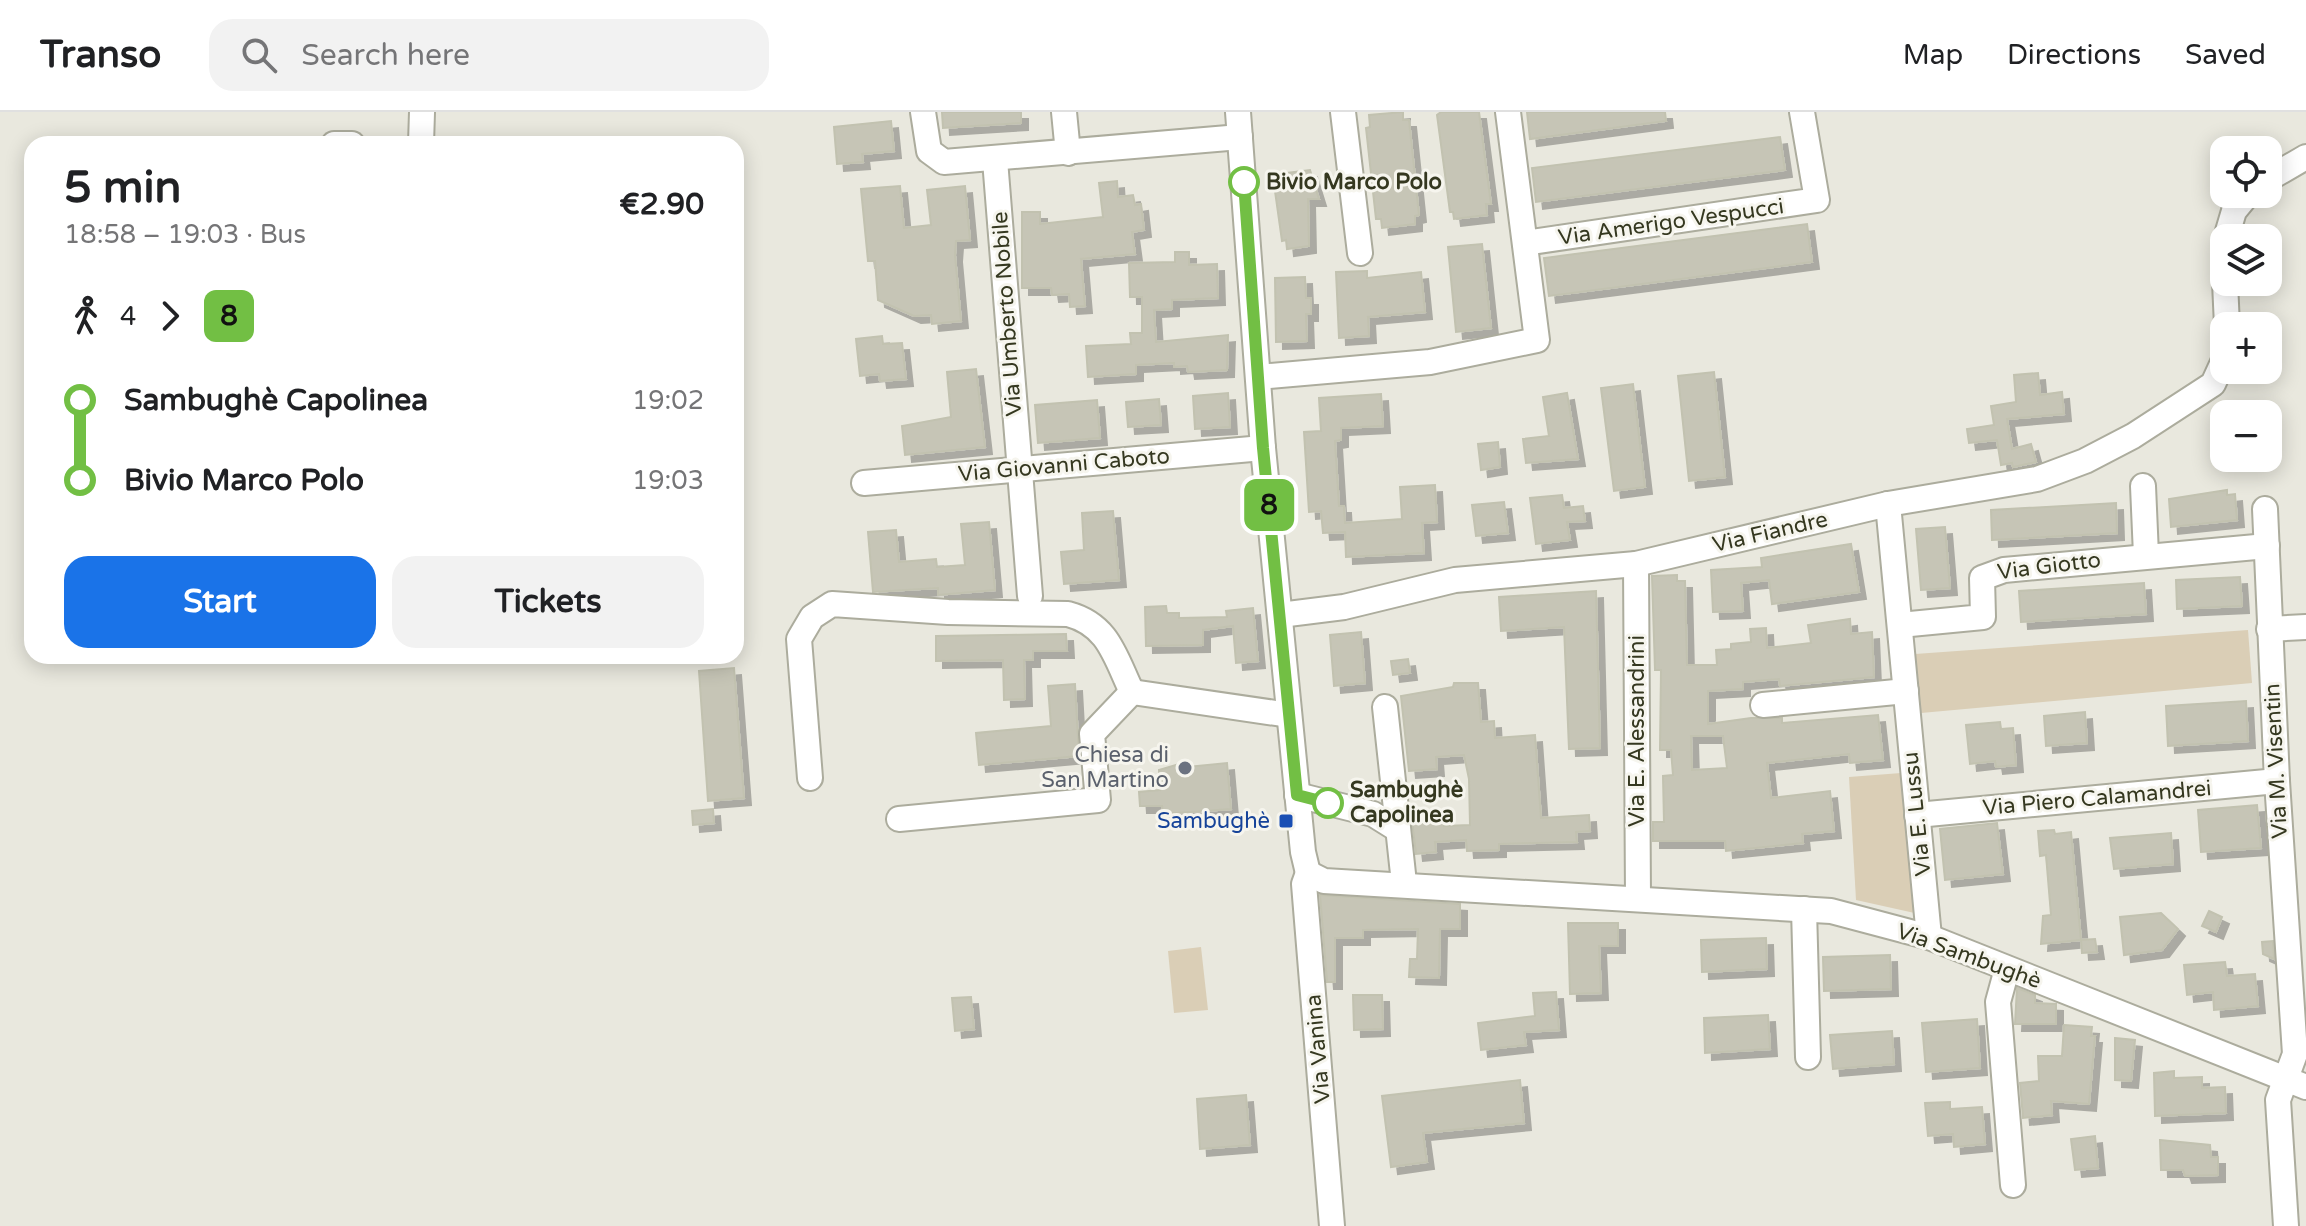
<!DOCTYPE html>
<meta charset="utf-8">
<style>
:root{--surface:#fff;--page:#f2f2f2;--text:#202124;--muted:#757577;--line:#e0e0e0;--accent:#1a73e8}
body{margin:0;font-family:"Varela Round",sans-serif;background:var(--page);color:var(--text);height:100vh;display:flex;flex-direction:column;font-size:30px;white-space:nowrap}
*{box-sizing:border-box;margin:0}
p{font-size:26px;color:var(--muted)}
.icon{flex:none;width:44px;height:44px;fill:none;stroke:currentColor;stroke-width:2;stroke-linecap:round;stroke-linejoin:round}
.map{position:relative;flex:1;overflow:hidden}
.side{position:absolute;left:24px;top:24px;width:720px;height:528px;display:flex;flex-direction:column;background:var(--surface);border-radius:24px;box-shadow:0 4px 20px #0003}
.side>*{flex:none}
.badge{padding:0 16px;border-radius:12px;font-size:28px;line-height:52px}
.fabs{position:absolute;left:2210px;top:24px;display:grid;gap:16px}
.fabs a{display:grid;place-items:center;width:72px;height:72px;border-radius:16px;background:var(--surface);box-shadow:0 4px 20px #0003;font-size:40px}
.map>.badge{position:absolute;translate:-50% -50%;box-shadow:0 0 0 4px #fff}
.legs{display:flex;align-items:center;gap:12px;height:88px;padding:0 40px;font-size:26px}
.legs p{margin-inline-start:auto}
.head{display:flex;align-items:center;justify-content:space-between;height:136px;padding:0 40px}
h1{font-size:44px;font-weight:700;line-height:60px}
.primary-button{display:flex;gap:16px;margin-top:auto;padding:16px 40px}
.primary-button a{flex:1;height:92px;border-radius:24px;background:var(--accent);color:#fff;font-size:32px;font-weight:700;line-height:92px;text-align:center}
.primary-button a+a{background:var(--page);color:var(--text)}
ul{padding:0 40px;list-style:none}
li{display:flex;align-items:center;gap:28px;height:80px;font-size:30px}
li i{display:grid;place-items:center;width:12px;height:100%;margin:0 10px;background:currentColor}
li i::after{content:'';width:20px;height:20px;margin:-10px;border:6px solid;border-radius:50%;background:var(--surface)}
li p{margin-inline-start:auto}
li:first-child i{background:linear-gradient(#0000 50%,currentColor 0)}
li:last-child i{background:linear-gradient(currentColor 50%,#0000 0)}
header{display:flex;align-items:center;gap:48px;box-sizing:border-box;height:112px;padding:0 40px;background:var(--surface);border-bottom:2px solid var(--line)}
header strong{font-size:38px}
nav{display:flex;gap:44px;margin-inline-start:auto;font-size:28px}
.search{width:560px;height:72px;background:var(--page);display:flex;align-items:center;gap:20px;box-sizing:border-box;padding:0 28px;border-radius:24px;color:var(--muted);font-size:30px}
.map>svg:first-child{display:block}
.green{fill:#daceb6}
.building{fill:#c6c5b6;stroke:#c2c2b0;stroke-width:2;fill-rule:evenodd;filter:url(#shadow)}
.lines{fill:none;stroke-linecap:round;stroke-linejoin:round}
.minor-casing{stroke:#acac9d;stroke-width:28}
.minor{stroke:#fff;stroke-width:24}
.line-1-casing{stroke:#fff;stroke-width:18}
.line-1{stroke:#72bf44;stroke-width:12}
.stop-1-dot{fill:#fff;stroke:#72bf44;stroke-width:4}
.worship-dot{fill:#6b7280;stroke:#f6f5ee;stroke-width:3}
.transit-dot{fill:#1a4fb4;stroke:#f6f5ee;stroke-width:3}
.labels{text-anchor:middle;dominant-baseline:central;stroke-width:6;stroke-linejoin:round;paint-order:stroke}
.stop-label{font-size:22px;font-weight:bold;fill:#353820;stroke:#f6f5ee;text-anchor:start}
.street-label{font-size:22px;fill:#353820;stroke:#f6f5ee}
.worship-label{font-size:22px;fill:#5b616d;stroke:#f6f5ee;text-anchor:end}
.transit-label{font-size:22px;fill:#164399;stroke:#f6f5ee;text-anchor:end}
</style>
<header>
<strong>Transo</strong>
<div class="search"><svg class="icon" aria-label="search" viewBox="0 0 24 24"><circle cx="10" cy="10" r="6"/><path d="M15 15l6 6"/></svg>Search here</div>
<nav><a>Map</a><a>Directions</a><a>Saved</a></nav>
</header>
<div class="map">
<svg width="2306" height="1114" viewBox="0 0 2306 1114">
<defs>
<filter id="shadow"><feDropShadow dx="7" dy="7" stdDeviation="0" flood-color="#0004"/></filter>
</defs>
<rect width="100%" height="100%" fill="#e9e8de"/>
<g class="green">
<polygon points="2248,518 2252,571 1921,601 1915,542"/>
<polygon points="1901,661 1919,802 1856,788 1849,665"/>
<polygon points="1201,835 1208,898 1174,901 1168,839"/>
</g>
<g class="building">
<polygon points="942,0 1021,0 1021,11 943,16"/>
<polygon points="1403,0 1403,8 1409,8 1419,103 1415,104 1415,112 1382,116 1381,107 1376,107 1366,16 1370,15 1369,3"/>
<polygon points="1441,0 1479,0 1491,92 1486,92 1487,103 1454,107 1453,100 1450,100 1437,3"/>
<polygon points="1527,0 1665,0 1666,9 1530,27"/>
<polygon points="891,9 894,39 862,42 863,50 837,52 834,15"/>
<polygon points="1780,25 1785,58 1536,90 1532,56"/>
<polygon points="1310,58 1319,87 1308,87 1309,134 1287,137 1286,128 1282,129 1274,72 1278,72 1277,62"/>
<polygon points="1117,69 1118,85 1133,83 1135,93 1141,92 1144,118 1132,120 1135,142 1081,147 1085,194 1070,195 1069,182 1052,183 1051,176 1022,176 1022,100 1040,100 1040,112 1103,105 1099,71"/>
<polygon points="900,74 904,116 931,113 927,78 965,74 970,128 956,129 955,143 961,209 932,212 931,203 914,204 878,188 875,149 868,149 861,77"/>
<polygon points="1807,112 1812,150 1549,184 1544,146"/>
<polygon points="1482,132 1491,216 1456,220 1448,135"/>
<polygon points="1175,140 1189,140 1189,153 1217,152 1218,186 1172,188 1172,197 1154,198 1156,230 1228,223 1227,258 1188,260 1187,254 1174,255 1174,251 1136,253 1136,262 1088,265 1086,234 1131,232 1130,221 1142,221 1142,185 1130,185 1129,151 1175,150"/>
<polygon points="1367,159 1367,166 1421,160 1425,200 1368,205 1369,224 1339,226 1336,160"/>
<polygon points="1305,165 1306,186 1311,186 1311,202 1306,202 1307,229 1276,230 1275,166"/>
<polygon points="882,224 883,232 902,231 906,267 880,269 879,262 860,264 856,227"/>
<polygon points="976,257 985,335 905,343 902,314 951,305 947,260"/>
<polygon points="1714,260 1725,365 1689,369 1678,264"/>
<polygon points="2038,261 2040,283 2062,280 2064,302 2007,307 2012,337 2031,332 2036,350 2013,355 2012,351 2001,353 1997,328 1969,331 1967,317 1994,313 1991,294 2016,290 2014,263"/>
<polygon points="1633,272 1645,375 1614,379 1601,276"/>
<polygon points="1228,281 1230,315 1195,317 1193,284"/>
<polygon points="1567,281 1578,347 1526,351 1523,327 1549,324 1543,285"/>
<polygon points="1381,282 1383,314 1341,316 1341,328 1335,329 1339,394 1344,394 1345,411 1402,407 1400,375 1435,373 1437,410 1422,411 1424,441 1346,445 1345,420 1323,421 1321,399 1309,400 1304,320 1321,319 1319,286"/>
<polygon points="1159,287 1161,313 1128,315 1126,290"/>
<polygon points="1097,288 1100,326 1038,331 1035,293"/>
<polygon points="1498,330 1500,355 1481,358 1478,332"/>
<polygon points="2227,378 2227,383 2235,382 2237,408 2171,415 2169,387"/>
<polygon points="1562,383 1564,396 1583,394 1585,409 1567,410 1570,428 1536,432 1530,386"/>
<polygon points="1504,390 1508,421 1476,424 1472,393"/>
<polygon points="2116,391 2117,421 1992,428 1991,398"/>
<polygon points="1113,399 1119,468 1064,472 1061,440 1084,438 1082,401"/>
<polygon points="989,410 995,478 938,483 938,476 873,480 868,420 896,418 899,450 936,447 937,455 965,453 961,412"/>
<polygon points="1945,415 1950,476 1921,478 1916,417"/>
<polygon points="1851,432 1859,480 1772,492 1769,468 1741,471 1743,499 1713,500 1711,458 1762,455 1761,446"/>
<path d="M1677,463V469H1685L1687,553H1717L1716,538L1731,537V532L1751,530L1750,517L1766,516L1767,536L1811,531L1808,513L1850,507L1851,522L1872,520L1874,565L1780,574L1779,567L1743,570V577L1708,579V612L1751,606H1782V611L1878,603L1883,648L1850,651L1849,642L1767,651L1771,686L1830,679L1834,719L1802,722L1803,731L1726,739L1725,729H1653V710H1664L1663,664L1673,663L1671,638H1660L1661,558H1655L1652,464ZM1691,624H1723L1727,656L1692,658Z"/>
<polygon points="2240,465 2242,494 2177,497 2176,468"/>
<polygon points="2144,471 2146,502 2021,510 2019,479"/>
<polygon points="1596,479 1600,636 1569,637 1564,515 1501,519 1499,485"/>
<polygon points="1166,494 1167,501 1179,501 1179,506 1227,505 1226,499 1253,496 1258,549 1236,551 1233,514 1203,518 1203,533 1146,534 1145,495"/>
<polygon points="1361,520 1365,571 1334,574 1330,523"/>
<polygon points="1066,522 1067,539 1033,539 1033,548 1024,548 1025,587 1004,588 1003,548 936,549 936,524"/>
<polygon points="1408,547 1410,561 1393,563 1391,549"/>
<polygon points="734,556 744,686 708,689 699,559"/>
<polygon points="1454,571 1478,571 1481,610 1494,609 1495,626 1535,623 1541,706 1589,703 1590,719 1576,720 1577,730 1499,732 1499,738 1467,739 1466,728 1435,730 1436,740 1416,742 1411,701 1443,699 1444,714 1470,713 1469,667 1464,643 1436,645 1437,657 1409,659 1401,584 1453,575"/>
<polygon points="1075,572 1079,644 979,653 976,621 1051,614 1048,574"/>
<polygon points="2246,589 2248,629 2168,634 2166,594"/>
<polygon points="2085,600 2087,631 2046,634 2044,604"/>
<polygon points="2000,610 2001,617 2013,616 2016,653 1996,655 1995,649 1970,652 1966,613"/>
<polygon points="1186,650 1187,655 1227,651 1231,697 1163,702 1162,694 1140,694 1139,680 1160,678 1159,658"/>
<polygon points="2257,693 2261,736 2201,740 2198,698"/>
<polygon points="713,697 714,711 693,713 692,699"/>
<polygon points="1997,711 2003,762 1945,768 1940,717"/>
<polygon points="2054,718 2055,722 2071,720 2081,828 2041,832 2043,804 2051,803 2046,743 2040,744 2038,719"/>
<polygon points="2171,721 2173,752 2114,757 2110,726"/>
<polygon points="1320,783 1460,792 1460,817 1440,817 1439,866 1409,865 1410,847 1417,847 1418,817 1363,818 1363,826 1335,826 1335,870 1327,870"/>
<polygon points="2209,799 2222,805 2216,820 2202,814"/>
<polygon points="2161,801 2178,817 2162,838 2124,843 2120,805"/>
<polygon points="1568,811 1618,811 1618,834 1599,834 1601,881 1570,882"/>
<polygon points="1766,826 1767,857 1702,860 1701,828"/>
<polygon points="2095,827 2097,840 2082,841 2081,828"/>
<polygon points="2273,829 2274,847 2263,842 2262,830"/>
<polygon points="1890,843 1891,877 1824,879 1823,845"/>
<polygon points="2225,850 2227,864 2255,862 2258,894 2214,898 2213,880 2187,883 2184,853"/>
<polygon points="2017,876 2035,883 2035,891 2056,892 2056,912 2015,912"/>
<polygon points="1556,880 1559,918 1524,920 1526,933 1481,938 1478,911 1535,904 1533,881"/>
<polygon points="1353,883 1382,883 1383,917 1354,918"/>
<polygon points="971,885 974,917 955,919 952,886"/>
<polygon points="1768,903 1770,937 1705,941 1704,906"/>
<polygon points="1977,907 1980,956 1926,960 1922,911"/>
<polygon points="2064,913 2092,915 2091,924 2095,924 2089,992 2051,989 2052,1003 2023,1006 2020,971 2039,969 2038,944 2062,944"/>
<polygon points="1892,919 1894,952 1833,957 1830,923"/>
<polygon points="2115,926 2135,928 2131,969 2115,968"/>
<polygon points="2174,959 2174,966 2202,965 2202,976 2225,975 2226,1001 2155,1004 2154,961"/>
<polygon points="1520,968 1524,1011 1423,1021 1427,1050 1391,1055 1382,984"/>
<polygon points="1246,983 1250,1033 1200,1037 1197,987"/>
<polygon points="1950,990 1950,997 1982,995 1985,1032 1954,1035 1953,1022 1928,1024 1925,991"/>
<polygon points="2095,1024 2098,1056 2075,1058 2071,1027"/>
<polygon points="2160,1028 2210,1033 2211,1045 2218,1045 2218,1063 2185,1064 2183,1058 2161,1058"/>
</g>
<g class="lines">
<g class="minor-casing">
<g id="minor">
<polyline points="923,0 929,39 944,50 1240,25"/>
<polyline points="1064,0 1068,41"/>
<polyline points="1238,0 1263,336 1303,740 1308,761"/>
<polyline points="1343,0 1360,141"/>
<polyline points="334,32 352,32"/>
<polyline points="421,32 422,0"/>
<polyline points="995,48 1030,484"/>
<polyline points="2268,67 2306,45"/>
<polyline points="2226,126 2234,99 2248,82"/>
<polyline points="1525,131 1817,88 1802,0"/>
<polyline points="2224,144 2224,154"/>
<polyline points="2225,170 2227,214"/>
<polyline points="1258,265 1430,250 1537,228 1508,0"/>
<polyline points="864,371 1263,336"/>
<polyline points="2143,374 2146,443"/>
<polyline points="1888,392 1929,825"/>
<polyline points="2265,397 2277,669 2295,942 2278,988 2286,1114"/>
<polyline points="1636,452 1638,786"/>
<polyline points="1280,503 1344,495 1455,468 1636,452 1888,392 2037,367 2085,349 2133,324 2213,272 2224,248"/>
<polyline points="1900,513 1983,505 1982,466 2004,458 2267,434"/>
<polyline points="2269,517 2306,515"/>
<polyline points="1132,580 1289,603"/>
<polyline points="1763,593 1906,579"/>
<polyline points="1385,595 1404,771"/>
<path d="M810,666L799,527L812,505L832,492L948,500L1068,502C1109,513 1115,545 1132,580"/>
<polyline points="1297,683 1373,702 1397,717"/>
<polyline points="1917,703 2277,669"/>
<polyline points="899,707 1098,688 1092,622 1132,580"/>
<polyline points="1308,761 1324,769 1831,799 1929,825 2306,975"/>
<polyline points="1308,761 1304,772 1332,1114"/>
<polyline points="1804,797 1808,945"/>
<polyline points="2007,857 1998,890 2013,1073"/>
</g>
</g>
<use href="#minor" class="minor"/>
</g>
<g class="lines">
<g class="line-1-casing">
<polyline id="line-1" points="1244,70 1263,336 1297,683 1328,691"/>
</g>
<use href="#line-1" class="line-1"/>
</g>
<g class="stop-1-dot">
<circle cx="1244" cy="70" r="14"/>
<circle cx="1328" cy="691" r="14"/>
</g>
<circle class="worship-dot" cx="1185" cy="656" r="8"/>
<rect class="transit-dot" x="1278" y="701" width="16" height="16" rx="4"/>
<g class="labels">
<g class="stop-label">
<text x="1266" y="70">Bivio Marco Polo</text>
<text x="1350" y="678">Sambughè<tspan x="1350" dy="25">Capolinea</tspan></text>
</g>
<g class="street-label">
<text transform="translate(1671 110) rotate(-8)">Via Amerigo Vespucci</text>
<text transform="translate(1007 202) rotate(-94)">Via Umberto Nobile</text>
<text transform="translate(1064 353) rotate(-5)">Via Giovanni Caboto</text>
<text transform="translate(1770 420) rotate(-13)">Via Fiandre</text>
<text transform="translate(2049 454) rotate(-7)">Via Giotto</text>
<text transform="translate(1637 619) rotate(-90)">Via E. Alessandrini</text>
<text transform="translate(2276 649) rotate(-93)">Via M. Visentin</text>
<text transform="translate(2097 686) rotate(-5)">Via Piero Calamandrei</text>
<text transform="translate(1917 702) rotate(-96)">Via E. Lussu</text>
<text transform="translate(1969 844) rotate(20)">Via Sambughè</text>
<text transform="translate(1318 937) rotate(-95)">Via Vanina</text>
</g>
<g class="worship-label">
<text x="1169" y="643">Chiesa di<tspan x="1169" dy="25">San Martino</tspan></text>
</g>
<g class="transit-label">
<text x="1270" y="709">Sambughè</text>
</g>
</g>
</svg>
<div class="fabs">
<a><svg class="icon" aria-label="locate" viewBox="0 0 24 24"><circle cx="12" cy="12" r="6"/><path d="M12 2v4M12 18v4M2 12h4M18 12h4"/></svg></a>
<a><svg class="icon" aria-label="layers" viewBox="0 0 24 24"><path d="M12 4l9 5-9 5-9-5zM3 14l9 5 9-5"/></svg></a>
<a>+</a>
<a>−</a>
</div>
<b class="badge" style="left:1269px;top:393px;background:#72bf44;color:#111">8</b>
<section class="side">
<div class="head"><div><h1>5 min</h1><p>18:58 – 19:03 · Bus</p></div><b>€2.90</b></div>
<div class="legs"><svg class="icon" aria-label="walk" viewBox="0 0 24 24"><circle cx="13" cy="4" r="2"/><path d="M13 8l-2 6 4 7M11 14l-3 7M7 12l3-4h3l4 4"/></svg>4<svg class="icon" aria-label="forward" viewBox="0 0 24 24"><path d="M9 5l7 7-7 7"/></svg><b class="badge" style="background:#72bf44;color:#111">8</b></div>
<ul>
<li><i style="color:#72bf44"></i><b>Sambughè Capolinea</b><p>19:02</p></li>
<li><i style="color:#72bf44"></i><b>Bivio Marco Polo</b><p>19:03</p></li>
</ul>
<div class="primary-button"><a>Start</a><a>Tickets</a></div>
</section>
</div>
